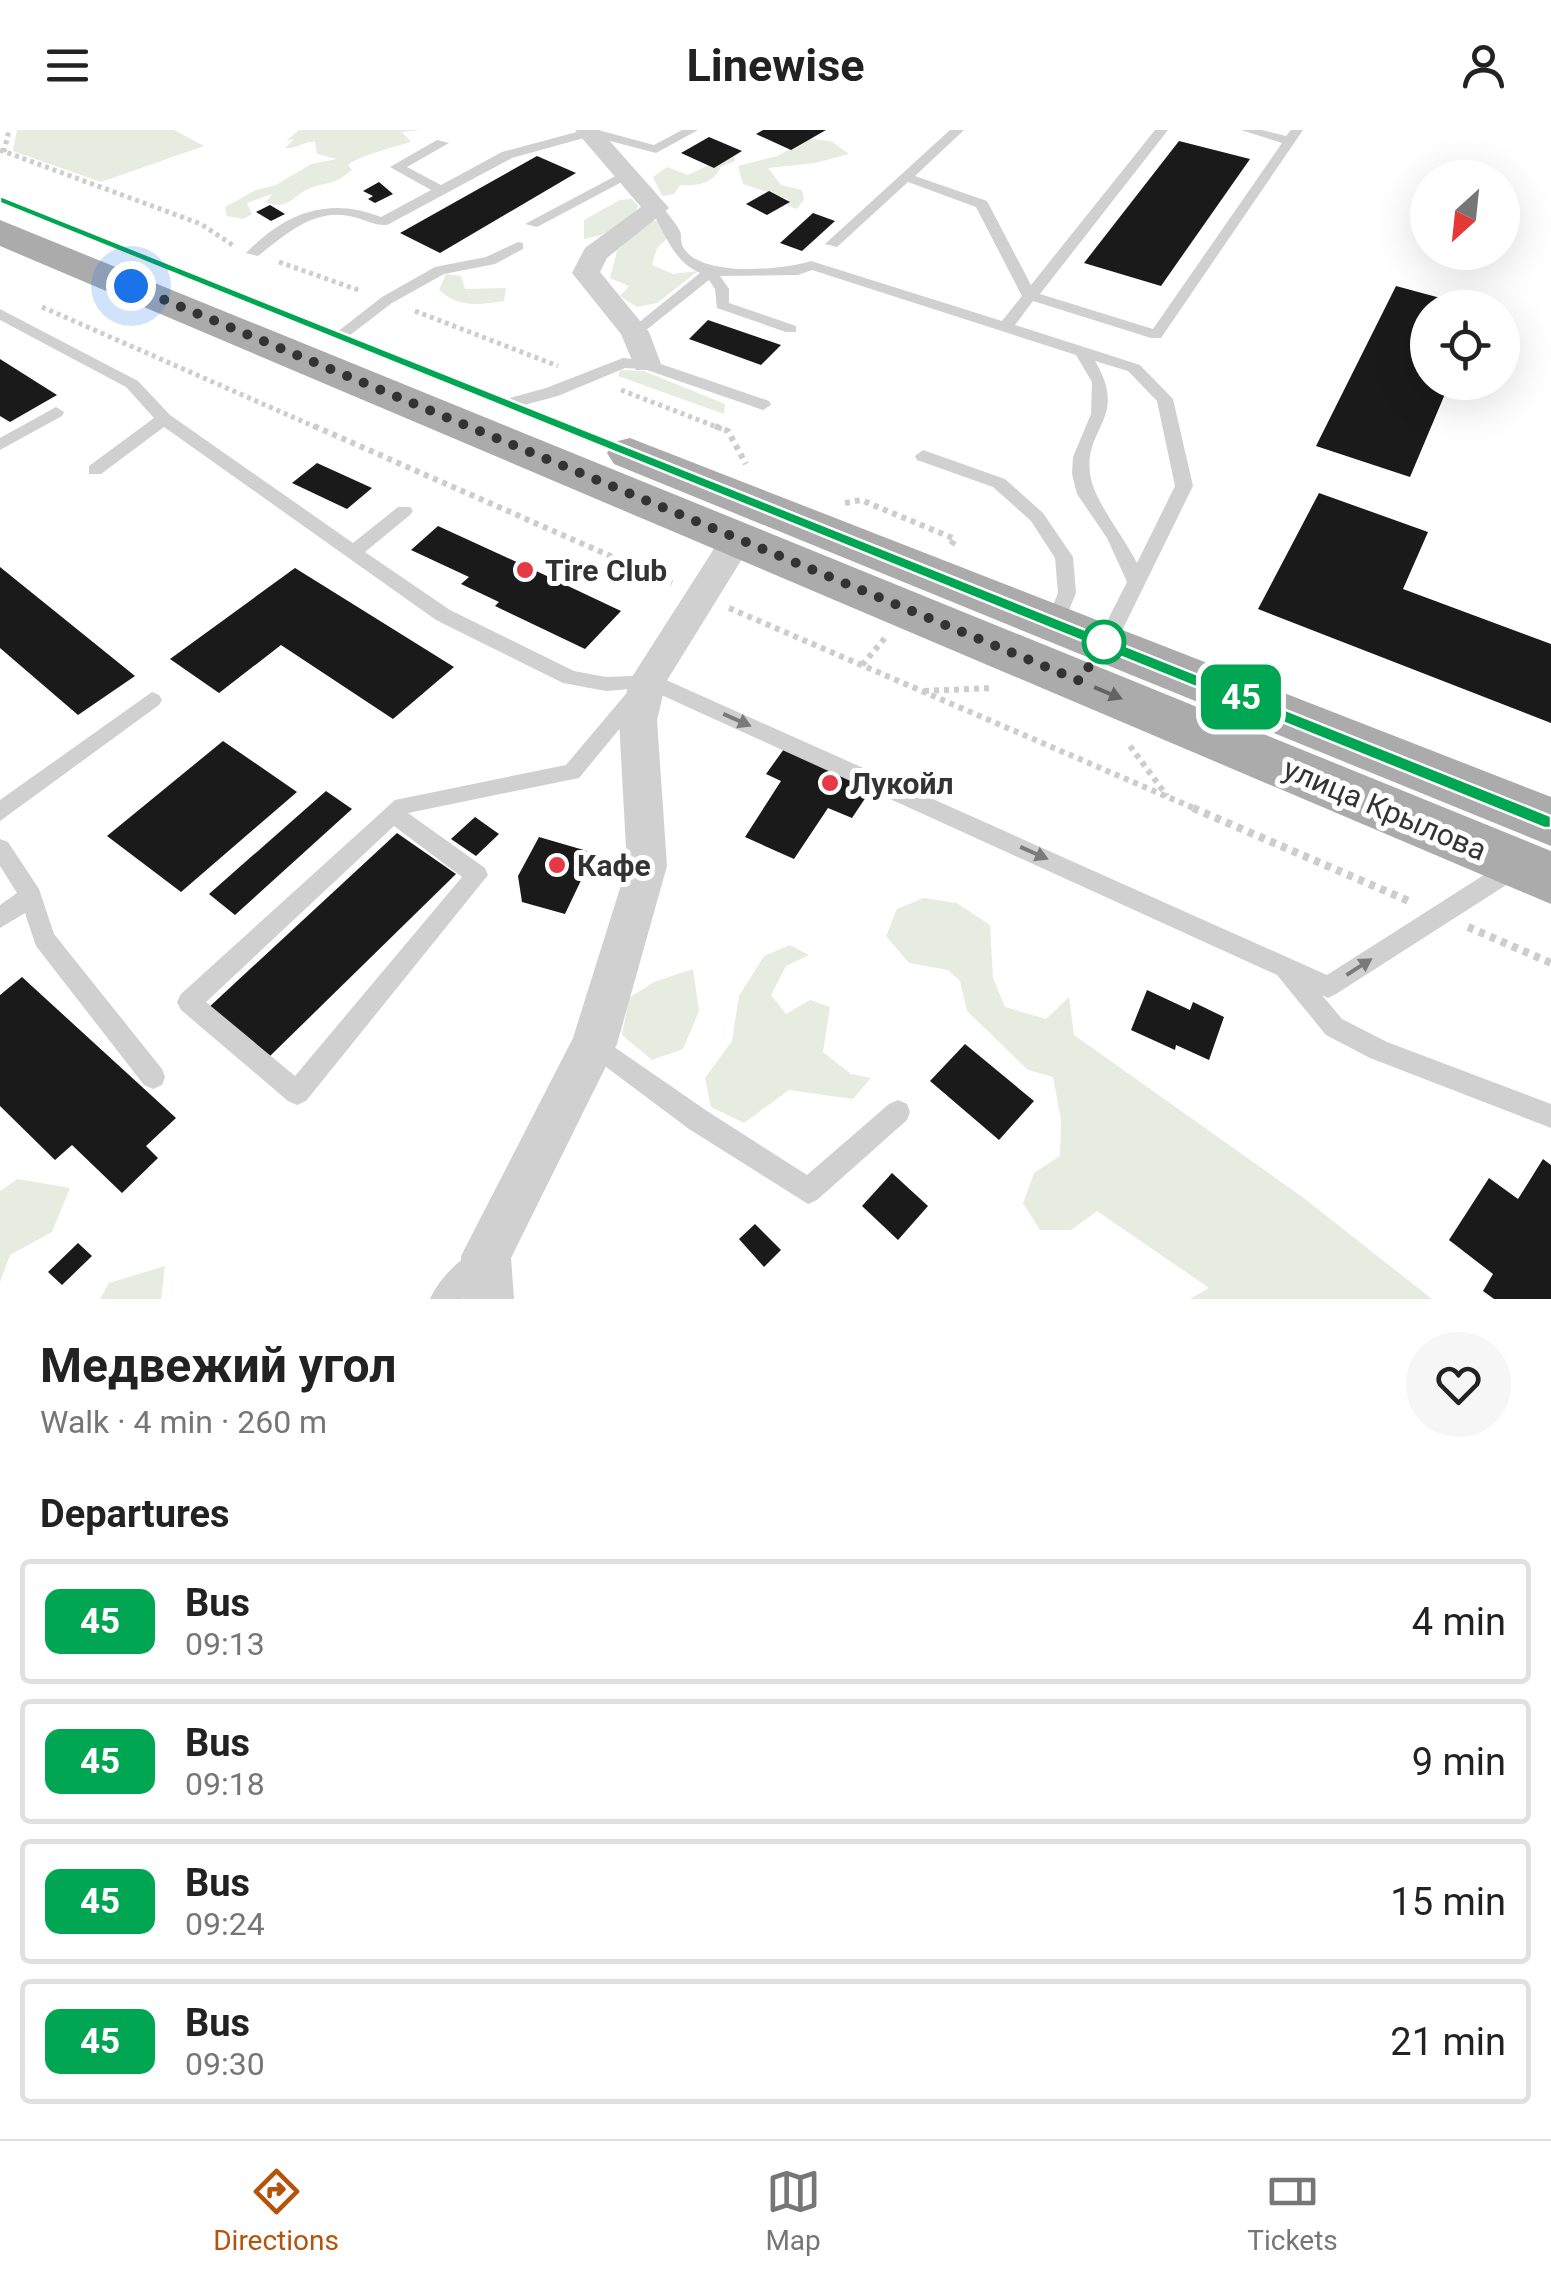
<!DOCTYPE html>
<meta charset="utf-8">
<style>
:root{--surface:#fff;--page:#f6f6f6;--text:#222;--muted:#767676;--line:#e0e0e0;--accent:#b45309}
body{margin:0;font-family:Roboto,sans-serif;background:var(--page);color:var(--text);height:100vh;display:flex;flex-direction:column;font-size:38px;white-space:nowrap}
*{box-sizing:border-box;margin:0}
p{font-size:32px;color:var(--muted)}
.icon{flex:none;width:55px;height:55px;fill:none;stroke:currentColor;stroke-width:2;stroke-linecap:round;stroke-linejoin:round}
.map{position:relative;height:1169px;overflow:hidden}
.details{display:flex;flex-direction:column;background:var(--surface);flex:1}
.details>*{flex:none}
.badge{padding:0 20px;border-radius:15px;font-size:35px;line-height:65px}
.needle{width:65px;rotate:207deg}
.tools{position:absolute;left:1410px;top:30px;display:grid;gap:20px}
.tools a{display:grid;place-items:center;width:110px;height:110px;border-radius:50%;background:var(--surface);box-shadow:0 10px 40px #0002;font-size:50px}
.you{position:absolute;width:50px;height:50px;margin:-25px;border:8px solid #fff;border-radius:50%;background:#1a73e8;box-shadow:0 0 0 15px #1a73e833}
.map>.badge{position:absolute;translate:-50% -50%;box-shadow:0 0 0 5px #fff}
h2{padding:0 40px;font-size:38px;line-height:90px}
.round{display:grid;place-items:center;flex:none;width:105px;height:105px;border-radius:52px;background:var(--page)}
.overview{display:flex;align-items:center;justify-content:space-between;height:170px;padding:0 40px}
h1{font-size:48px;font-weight:700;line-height:75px}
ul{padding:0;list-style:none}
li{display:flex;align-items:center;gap:30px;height:125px;margin:0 20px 15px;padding:0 20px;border:5px solid var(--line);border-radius:10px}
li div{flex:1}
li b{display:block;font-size:38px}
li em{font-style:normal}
li .badge{min-width:110px;font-weight:700;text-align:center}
header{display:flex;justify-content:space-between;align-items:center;height:130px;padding:0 40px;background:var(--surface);font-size:45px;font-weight:700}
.menu{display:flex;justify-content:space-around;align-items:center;height:140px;border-top:2px solid var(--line);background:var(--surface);font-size:28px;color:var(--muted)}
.menu a{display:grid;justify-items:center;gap:5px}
.menu .on{color:var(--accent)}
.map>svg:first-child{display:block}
.green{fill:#e6ecdf}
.building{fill:#1a1a1a}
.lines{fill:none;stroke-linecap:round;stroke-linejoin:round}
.path-far2{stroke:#cdcdcd;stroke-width:5;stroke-dasharray:4 4;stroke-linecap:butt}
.path-far1{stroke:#cdcdcd;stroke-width:6;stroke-dasharray:5 5;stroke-linecap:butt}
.path{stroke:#cdcdcd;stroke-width:8;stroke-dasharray:6 6;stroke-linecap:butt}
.lane{fill:#d0d0d0;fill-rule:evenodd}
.street{fill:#d0d0d0;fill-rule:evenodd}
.primary{fill:#ababab;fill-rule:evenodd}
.oneway{fill:#636363}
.oneway2{fill:#7a7a7a}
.line{fill:#00a651;stroke:#fff;stroke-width:2.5}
.walk{stroke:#333;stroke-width:10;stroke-dasharray:0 18}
.poi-dot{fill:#e63946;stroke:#fff;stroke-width:4}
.stop-dot{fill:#fff;stroke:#00a651;stroke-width:5}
.labels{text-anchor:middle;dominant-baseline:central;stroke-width:10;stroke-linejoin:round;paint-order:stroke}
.poi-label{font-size:30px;font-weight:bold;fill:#333;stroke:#fff;text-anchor:start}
.street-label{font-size:30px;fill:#333;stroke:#fff}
</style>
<header><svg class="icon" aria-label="menu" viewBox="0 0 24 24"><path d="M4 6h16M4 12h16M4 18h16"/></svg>Linewise<svg class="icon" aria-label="person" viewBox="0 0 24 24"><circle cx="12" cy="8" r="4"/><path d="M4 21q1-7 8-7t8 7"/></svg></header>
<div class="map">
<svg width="1551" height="1169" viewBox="0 0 1551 1169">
<rect width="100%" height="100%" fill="#fff"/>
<g class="green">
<polygon points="17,0 174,0 204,16 101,52 13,21"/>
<path d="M299,0H422L402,2L411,12C397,16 356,27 348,35L352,40C333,55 332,51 313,57C294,63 289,82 266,72L272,64L247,73L252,84L243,89L227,86L225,77L256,60L276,55L311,34L337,29L317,24L315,12C303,11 297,19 285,18L294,9L286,11Z"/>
<polygon points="809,9 831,11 849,24 815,33 768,38 781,55 802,60 804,69 797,79 788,76 788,69 743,54 738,36 777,26"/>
<path d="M734,23L735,31L721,37C713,54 697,56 680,55L674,64L662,66L653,47L667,37L688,45Z"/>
<path d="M632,69L638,76C631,96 604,105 584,109V90L620,70Z"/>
<polygon points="650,90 665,93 670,106 657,118 652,135 673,144 698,141 657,173 637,177 620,166 629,156 610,148 617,121"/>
<path d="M446,144L461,146L465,159L506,158L504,171C479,175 459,178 439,160Z"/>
<polygon points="620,240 644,241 725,274 724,284 618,246"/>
<polygon points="924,768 957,773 990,795 993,848 1005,877 1046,889 1069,867 1074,905 1305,1069 1432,1169 1190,1169 1209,1158 1097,1081 1071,1100 1040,1100 1023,1073 1034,1043 1060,1026 1061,990 1053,947 1028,940 967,881 960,851 948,840 909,833 886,806 897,779"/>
<polygon points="790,815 809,825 786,836 771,865 786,884 810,870 830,877 823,922 851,944 871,948 853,969 789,960 744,993 711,977 705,948 732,911 739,866 764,826"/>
<polygon points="693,839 699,881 683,919 652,930 622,905 629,868 654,852"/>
<polygon points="18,1049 70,1058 52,1102 10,1125 0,1152 0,1061"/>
<polygon points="165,1136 161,1169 100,1169 109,1153"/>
</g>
<g class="building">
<polygon points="763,0 826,0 791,20 756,4"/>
<polygon points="709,7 742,21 714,38 681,23"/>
<polygon points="1179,11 1250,29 1161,156 1084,133"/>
<polygon points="537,26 576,43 440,123 400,103"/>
<polygon points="379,52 393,64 375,73 368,69 373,66 363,61"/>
<polygon points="769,61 790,72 767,85 746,74"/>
<polygon points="270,75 285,84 271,91 256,82"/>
<polygon points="813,83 835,91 802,121 780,113"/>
<polygon points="1396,156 1470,176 1428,178 1428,252 1450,252 1410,347 1316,316"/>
<polygon points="708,190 781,215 761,235 689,209"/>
<polygon points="0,229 57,265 10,292 0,286"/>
<polygon points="317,333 372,358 347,379 292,353"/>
<polygon points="1319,363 1428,402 1403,459 1551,514 1551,593 1258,479"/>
<polygon points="438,396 532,439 621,481 585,519 495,476 499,472 461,454 469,447 411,420"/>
<polygon points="0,437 135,546 78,585 0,518"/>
<polygon points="295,438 454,537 393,589 281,515 219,563 170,529"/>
<polygon points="223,611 297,662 181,762 107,706"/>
<polygon points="789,612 876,652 852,688 828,678 794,729 745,707 781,651 766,644"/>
<polygon points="326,661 352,679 235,785 209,764"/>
<polygon points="475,687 499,704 476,726 451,709"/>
<polygon points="397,703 456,744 268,928 207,879"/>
<polygon points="539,707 594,723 565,784 522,772 518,746"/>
<polygon points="22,847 176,988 146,1016 158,1028 122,1063 72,1015 55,1030 0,976 0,865"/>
<polygon points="1147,860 1190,880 1193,872 1224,887 1209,930 1176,915 1175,920 1131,900"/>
<polygon points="965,914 1034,971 999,1010 930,951"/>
<polygon points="1543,1029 1551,1035 1551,1169 1494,1169 1483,1161 1493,1144 1449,1110 1489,1048 1518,1069"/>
<polygon points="892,1043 928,1076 898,1110 862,1076"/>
<polygon points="755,1094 781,1120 764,1137 739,1109"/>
<polygon points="78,1113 92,1126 62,1155 48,1142"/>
</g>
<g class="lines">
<g class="path-far2">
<polyline points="0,20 201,94 234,116"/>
<polyline points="4,22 9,0"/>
<polyline points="279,132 361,161"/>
<polyline points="42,177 320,299"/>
<polyline points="415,181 558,236"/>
<polyline points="621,260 722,299"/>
</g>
<g class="path-far1">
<polyline points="314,296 672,453"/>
<polyline points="715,296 728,301 746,334"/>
<polyline points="845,373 861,370 955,409 950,417"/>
<polyline points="729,478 1198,680"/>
<polyline points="862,535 885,508"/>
<polyline points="924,561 992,558"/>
<polyline points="1130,616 1167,666"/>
</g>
<g class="path">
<polyline points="1193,678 1411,772"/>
<polyline points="1468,797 1551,833"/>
</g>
<g class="lane">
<path d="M584,0H598L654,15L682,0H698L656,23L591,6L512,28L387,95C374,96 362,88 349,86C313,79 285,105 258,126L246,123C285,83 328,66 381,87L431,60L390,37L437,10L449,13L407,37L441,55L502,22Z"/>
<path d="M950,0H964L915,46L987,71L1031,155L1155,0H1168L1040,164L1153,199L1282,13L1241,0H1262L1286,6L1291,0H1303L1161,208H1151L1033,171L1015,195L1140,235L1173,269L1193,356L1116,513L1106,520L1096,513L1127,452L1107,408L1077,364L1072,344L1073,327L1091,284L1092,252L1076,225L812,140L798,145L720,146L729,159V173L796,196V202H786L717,178L715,159L709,150L640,205H630L627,202L700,143C670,129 667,103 649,78L656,74L661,75C667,83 675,92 680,101C682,106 680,112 683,117C700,148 783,140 811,131L1002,191L1022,166L976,77L908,52L837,117L825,114ZM1095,231L1128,241L1157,271L1175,356L1137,433C1124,407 1092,368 1090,343C1084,297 1129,288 1095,231Z"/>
<polygon points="623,42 635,45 537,97 525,94"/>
<polygon points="518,112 523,113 523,119 495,134 444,144 392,173 345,209 340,211 332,206 382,167 435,137 486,127"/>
<path d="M0,179L138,251L170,285L353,413L398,377H410L413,381L410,385L365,422L450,480L574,541L606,547L655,545L1327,845L1509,729L1517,727L1525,729L1528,736L1525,743L1336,864L1328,868L1322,865L1342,889L1387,912L1551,974V998L1370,928L1326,905L1277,845L646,558L645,568L579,648L408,683L485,738L488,745L306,971L297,975L288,971L181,880L177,872L181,864L395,670L566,635L630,559L606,561L563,553L436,490L164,297L101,344H89V336L154,288L126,257L0,190ZM394,696L462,747L295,946L206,872Z"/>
<polygon points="623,228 652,231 769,271 771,275 763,280 644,239 625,238 558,266 509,279 501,274 503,270 546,258"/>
<polygon points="56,277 64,282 62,286 0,320 0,308"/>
<polygon points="923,320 1005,349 1043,383 1073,427 1076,463 1062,497 1048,497 1046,492 1058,463 1055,428 1031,391 993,357 917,330 915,326"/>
<polygon points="152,562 159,565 162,570 159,575 0,691 0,670"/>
<polygon points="0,709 8,712 39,759 54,804 162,939 165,947 162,955 153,959 144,955 36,816 25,783 0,798 0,775 17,763 0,736"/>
<polygon points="594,903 707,981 807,1045 889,974 898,970 907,974 910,982 907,990 817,1070 808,1074 689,999 586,922 582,914 586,906"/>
<path d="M481,1118L490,1122L494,1131L490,1140L463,1169H430C438,1150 462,1125 481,1118Z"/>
</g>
<g class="street">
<polygon points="575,0 600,0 669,78 607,128 600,142 649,202 661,234 656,240 636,240 621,204 572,143 585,118 641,77"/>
<polygon points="738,396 750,400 755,408 666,552 657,590 667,736 617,914 511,1128 514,1169 464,1169 461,1126 573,908 627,736 619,590 630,550 726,400"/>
</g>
<g class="primary">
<polygon points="0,90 1551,721 1551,774 0,116"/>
<polygon points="630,308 1551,667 1551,716 614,334 607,323 614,312"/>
</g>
</g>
<defs><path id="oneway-solid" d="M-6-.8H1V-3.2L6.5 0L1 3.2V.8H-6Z" transform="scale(2.5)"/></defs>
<use class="oneway" href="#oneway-solid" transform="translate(1108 563) rotate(23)"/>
<g class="oneway2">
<use href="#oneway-solid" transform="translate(737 590) rotate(24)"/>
<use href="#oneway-solid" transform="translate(1034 723) rotate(24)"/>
<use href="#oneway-solid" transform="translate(1359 837) rotate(-33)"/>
</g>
<polygon class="line" points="0,66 1551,686 1551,698 1544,698 0,73"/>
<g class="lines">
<polyline class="walk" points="131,156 1080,551 1104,512"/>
</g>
<g class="poi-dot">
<circle cx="525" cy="440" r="10"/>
<circle cx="830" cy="653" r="10"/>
<circle cx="557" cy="735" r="10"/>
</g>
<circle class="stop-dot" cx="1104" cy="512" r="20"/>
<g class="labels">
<g class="poi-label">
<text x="545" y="440">Tire Club</text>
<text x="850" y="653">Лукойл</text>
<text x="577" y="735">Кафе</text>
</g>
<g class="street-label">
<text transform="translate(1385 679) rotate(23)">улица Крылова</text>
</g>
</g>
</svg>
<div class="tools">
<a><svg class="needle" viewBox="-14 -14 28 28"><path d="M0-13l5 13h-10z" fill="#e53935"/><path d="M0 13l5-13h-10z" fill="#767676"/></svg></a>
<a><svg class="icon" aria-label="locate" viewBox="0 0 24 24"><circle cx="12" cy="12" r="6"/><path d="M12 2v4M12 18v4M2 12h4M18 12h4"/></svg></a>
</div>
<div class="you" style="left:131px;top:156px"></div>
<b class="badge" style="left:1241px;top:567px;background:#00a651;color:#fff">45</b>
</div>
<section class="details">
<div class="overview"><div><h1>Медвежий угол</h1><p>Walk · 4 min · 260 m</p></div><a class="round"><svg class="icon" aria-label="heart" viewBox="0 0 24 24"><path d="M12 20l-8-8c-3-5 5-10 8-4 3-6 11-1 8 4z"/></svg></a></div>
<h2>Departures</h2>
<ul>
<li><span class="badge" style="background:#00a651;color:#fff">45</span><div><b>Bus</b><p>09:13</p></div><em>4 min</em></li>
<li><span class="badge" style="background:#00a651;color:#fff">45</span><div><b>Bus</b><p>09:18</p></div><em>9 min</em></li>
<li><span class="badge" style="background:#00a651;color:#fff">45</span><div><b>Bus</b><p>09:24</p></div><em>15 min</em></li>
<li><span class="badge" style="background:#00a651;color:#fff">45</span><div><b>Bus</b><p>09:30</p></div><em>21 min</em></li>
</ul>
</section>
<nav class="menu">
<a class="on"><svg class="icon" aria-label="directions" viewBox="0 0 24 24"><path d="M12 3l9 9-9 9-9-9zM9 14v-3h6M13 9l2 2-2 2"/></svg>Directions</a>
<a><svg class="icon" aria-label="map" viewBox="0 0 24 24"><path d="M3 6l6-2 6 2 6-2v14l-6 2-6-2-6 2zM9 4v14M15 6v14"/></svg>Map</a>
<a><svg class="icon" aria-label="tickets" viewBox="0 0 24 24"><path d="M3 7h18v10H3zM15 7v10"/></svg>Tickets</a>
</nav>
